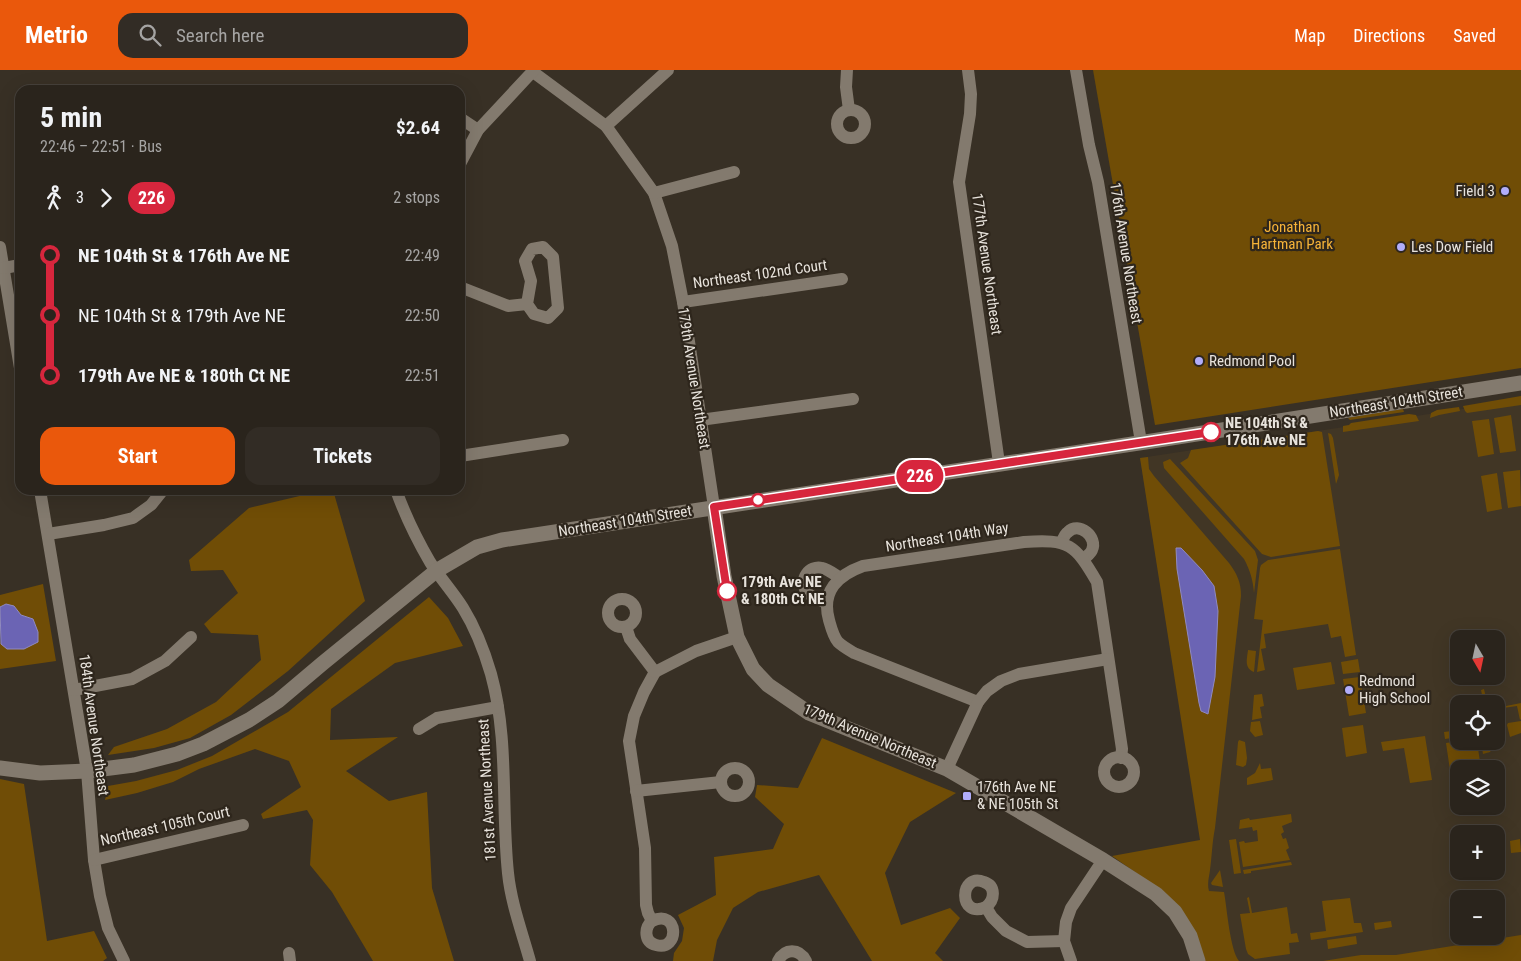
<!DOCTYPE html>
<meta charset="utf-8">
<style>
:root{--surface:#2a241c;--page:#322c25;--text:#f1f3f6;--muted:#a5a4a3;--line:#46413b;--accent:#ea580c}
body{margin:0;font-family:"Roboto Condensed",sans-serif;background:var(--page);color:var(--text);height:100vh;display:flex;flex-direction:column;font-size:19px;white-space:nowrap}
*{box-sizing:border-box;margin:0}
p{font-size:16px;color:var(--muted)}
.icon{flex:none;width:28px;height:28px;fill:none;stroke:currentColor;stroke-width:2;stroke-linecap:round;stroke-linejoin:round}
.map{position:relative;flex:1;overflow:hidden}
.drawer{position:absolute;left:15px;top:15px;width:450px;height:410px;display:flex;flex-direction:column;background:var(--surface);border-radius:15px;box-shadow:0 5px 20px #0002,0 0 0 1px var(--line)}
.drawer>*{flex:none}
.badge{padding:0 10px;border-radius:16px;font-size:18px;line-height:32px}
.needle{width:32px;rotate:171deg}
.tools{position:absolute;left:1450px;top:560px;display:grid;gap:10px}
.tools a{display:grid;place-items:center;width:55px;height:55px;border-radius:10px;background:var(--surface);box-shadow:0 5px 20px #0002,0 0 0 1px var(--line);font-size:25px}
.map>.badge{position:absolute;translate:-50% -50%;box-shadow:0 0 0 2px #fff}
.legs{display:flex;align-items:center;gap:8px;height:55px;padding:0 25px;font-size:16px}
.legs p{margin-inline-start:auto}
.headline{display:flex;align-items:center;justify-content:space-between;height:85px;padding:0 25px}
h1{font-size:28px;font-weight:700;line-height:38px}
.action{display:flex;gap:10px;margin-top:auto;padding:10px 25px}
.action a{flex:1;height:58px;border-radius:15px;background:var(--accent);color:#fff;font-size:20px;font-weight:700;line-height:58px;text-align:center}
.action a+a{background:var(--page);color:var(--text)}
ul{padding:0 25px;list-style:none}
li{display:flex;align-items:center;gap:18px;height:60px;font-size:19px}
li i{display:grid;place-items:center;width:8px;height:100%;margin:0 6px;background:currentColor}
li i::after{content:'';width:12px;height:12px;margin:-6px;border:4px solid;border-radius:50%;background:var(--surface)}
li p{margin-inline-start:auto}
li:first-child i{background:linear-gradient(#0000 50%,currentColor 0)}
li:last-child i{background:linear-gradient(currentColor 50%,#0000 0)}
header{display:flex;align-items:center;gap:30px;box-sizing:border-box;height:70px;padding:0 25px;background:var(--accent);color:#fff}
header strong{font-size:24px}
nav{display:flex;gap:28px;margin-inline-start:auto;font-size:18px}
.search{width:350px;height:45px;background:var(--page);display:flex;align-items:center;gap:12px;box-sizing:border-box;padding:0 18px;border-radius:15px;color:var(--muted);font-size:19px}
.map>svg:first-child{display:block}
.built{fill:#413625;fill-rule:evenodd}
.green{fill:#704d06}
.water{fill:#6b64b4;stroke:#908ac0}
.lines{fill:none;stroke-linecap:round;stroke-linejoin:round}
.minor{stroke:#837a6e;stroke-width:12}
.tertiary{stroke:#837a6e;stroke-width:15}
.line-1-casing{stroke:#fff;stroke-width:11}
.line-1{stroke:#d7263d;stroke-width:8}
.poi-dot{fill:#b1adfa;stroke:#2e261c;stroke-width:2}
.stop-1-dot{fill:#fff;stroke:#d7263d;stroke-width:2.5}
.labels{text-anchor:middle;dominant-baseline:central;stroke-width:4.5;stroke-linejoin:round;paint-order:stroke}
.poi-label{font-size:15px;fill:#e8e3dc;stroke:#2e261c;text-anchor:start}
.park-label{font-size:15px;fill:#f6b338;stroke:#2e261c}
.street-label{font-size:15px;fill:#e8e3dc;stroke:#2e261c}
.stop-label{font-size:15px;font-weight:bold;fill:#e8e3dc;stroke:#2e261c;text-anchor:start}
</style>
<header>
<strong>Metrio</strong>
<div class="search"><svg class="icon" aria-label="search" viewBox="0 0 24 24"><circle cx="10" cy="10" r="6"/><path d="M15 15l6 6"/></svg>Search here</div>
<nav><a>Map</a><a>Directions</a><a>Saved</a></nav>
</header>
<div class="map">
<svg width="1521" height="891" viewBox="0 0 1521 891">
<rect width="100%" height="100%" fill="#383025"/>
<path class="built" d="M1521,330V891H1220L1140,388ZM1459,569H1496V606H1459ZM1459,634H1496V671H1459ZM1459,699H1496V736H1459ZM1459,764H1496V801H1459ZM1459,829H1496V866H1459Z"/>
<g class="green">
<polygon points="1093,0 1521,0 1521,298 1155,355"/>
<polygon points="1521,326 1521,335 1467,343 1465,341 1463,336"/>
<polygon points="1459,337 1460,341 1439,345 1430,348 1431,343 1437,340"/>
<polygon points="1403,339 1404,342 1350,350 1348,348 1352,347"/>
<polygon points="1409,344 1416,345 1419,351 1343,362 1343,356 1349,355 1351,353"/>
<polygon points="1511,345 1516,381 1500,383 1494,348"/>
<polygon points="1489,349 1494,384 1478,387 1472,351"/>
<polygon points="1318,361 1322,362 1340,476 1271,487 1262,484 1180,393 1188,388 1191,380"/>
<polygon points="1328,363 1331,364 1333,368 1339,405 1336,414"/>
<path d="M1148,387L1149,399L1154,406L1229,493C1237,504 1241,512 1241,526L1215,758C1212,773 1212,786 1210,800C1209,808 1207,813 1209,821L1224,822C1227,838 1230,880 1239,891H1204L1165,823L1112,786L1200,770L1140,388Z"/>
<path d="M1170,389L1255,481L1258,490L1254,523C1253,510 1250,500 1244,489L1171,406L1164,398L1163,392Z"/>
<polygon points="1520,400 1521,436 1508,438 1503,402"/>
<polygon points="1497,403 1502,439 1487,442 1481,406"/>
<polygon points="325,420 333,420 365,531 288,601 231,645 190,668 154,678 108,685 114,677 167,659 216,632 261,590 258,565 211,563 204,554 238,523 223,500 191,501 189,490 249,438"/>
<polygon points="1340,479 1356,585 1345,587 1341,566 1331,568 1328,554 1264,564 1266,578 1261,579 1265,600 1257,602 1263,550 1254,549 1260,498 1261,495 1268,490"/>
<polygon points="43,514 56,591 0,599 0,570 1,574 33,549 21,545 6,534 0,537 0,525"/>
<polygon points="429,527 448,548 463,576 395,593 331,639 330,670 398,667 346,701 389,731 427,722 432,818 454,891 373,891 332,822 310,795 313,750 307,740 263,749 261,744 301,717 289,691 255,679 199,699 173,712 137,723 105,730 108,716 136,711 177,700 212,686 288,642"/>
<path d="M1248,580L1256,581L1254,602C1244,598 1247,589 1248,580Z"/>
<polygon points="1358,589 1360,602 1343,604 1341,592"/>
<polygon points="1331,592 1335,614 1297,620 1293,598"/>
<polygon points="1360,607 1366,643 1349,646 1343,609"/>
<polygon points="1484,619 1487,632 1497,630 1498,633 1501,633 1501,637 1521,633 1521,649 1520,650 1517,636 1496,639 1496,634 1484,634 1481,620"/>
<polygon points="1262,624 1264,636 1260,637 1262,648 1252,650 1254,625"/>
<polygon points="1260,651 1263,665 1255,667 1250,661 1251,652"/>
<polygon points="1521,651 1521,663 1510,667 1507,655 1508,653"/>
<polygon points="1363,655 1367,683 1346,687 1342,658"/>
<polygon points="1459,660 1459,667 1445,669 1444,662"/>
<polygon points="1505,661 1504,669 1496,673 1490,682 1483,684 1481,671 1496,671 1496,663"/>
<polygon points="1425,666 1432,710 1410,713 1404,678 1383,681 1381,672"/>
<polygon points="822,668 956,723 910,752 885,803 901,855 950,838 960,848 935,883 943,891 872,891 819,805 758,822 733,838 717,870 713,891 673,891 674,883 682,871 684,858 678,845 716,825 714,787 773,779 784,754 755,727 757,715 798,718"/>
<polygon points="1239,670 1245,672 1247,688 1246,695 1243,697 1236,695 1238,672"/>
<polygon points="1460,671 1477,671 1481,699 1459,699 1459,706 1451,707 1446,673"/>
<polygon points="1260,693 1261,699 1271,698 1273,710 1247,715 1247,708 1255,703"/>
<polygon points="0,709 24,714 47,871 94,861 107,888 103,891 0,891"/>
<polygon points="1291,744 1292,752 1282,756 1284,762 1281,764 1283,769 1286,768 1289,778 1286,780 1290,790 1243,797 1239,772 1244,771 1245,773 1258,771 1257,760 1253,761 1252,757 1239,759 1240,750 1249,748 1250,750"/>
<polygon points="1236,769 1241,803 1234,804 1229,770"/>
<polygon points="1520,769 1521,782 1511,783 1510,771"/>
<polygon points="1291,792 1292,795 1251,801 1251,803 1244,804 1243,800"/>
<polygon points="1220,800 1223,817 1212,815 1211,813"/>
<polygon points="1249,827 1252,843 1287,837 1291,864 1297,863 1299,872 1289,873 1290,884 1255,889 1248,884 1246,879 1240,844 1250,843 1247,828"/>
<polygon points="1350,828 1354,853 1361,853 1363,862 1311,870 1310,863 1326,861 1322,831"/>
<polygon points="1391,851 1392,857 1375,860 1374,853"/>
<polygon points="1521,865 1521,891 1323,891 1361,885 1396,885"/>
<polygon points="1356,866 1357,874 1328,879 1327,870"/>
</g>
<g class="water">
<polygon points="1176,478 1181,478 1202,500 1214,516 1218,541 1215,607 1208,644 1201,641 1199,633 1177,499"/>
<polygon points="6,534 14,536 21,545 33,549 38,562 38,572 24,579 7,579 1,574 0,537"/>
</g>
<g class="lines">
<g class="minor">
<polyline points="847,0 846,17 849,40"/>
<polyline points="968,0 971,24 970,44 959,112 999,393"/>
<polyline points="1076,0 1089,75 1098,112 1141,372"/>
<polyline points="533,2 606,56 654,123 672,176 683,232 714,437"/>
<circle cx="851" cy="54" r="14"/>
<polyline points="460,48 478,60"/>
<polyline points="606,56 668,0"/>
<polyline points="460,94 478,60 534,0"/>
<polyline points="654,123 734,102"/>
<polyline points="0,177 20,298"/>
<polygon points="543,177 553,187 558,238 548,248 534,244 527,234 531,211 525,191 532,179"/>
<polyline points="4,198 20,195"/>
<polyline points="460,217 508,236 527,234"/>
<polyline points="683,232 842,209"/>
<polyline points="700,350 853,329"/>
<polyline points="460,386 563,370"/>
<polyline points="40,420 87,701 94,790 100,826 108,858 124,891"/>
<path d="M396,420C405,445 416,468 430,492C440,508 453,522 463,538C476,559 484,580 491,604C509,669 501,737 508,803C511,833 522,862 530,891"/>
<polyline points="48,464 104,455 133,448 151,435 163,420"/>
<path d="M1062,472C1063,469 1065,464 1068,462C1079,451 1098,467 1092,480C1091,483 1086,487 1084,489"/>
<circle cx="622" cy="543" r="14"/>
<path d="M826,533C820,530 810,527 806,521C799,509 809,495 822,498C828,499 834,504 840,508"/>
<path d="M626,557L630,569L655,602L644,622L634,646L629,671L645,778L646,835L648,843L652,851C644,858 644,872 656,875C680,882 679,838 652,851"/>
<polyline points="655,602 696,581 737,567"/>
<polyline points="74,620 132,609 165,591 191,567"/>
<path d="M978,632L854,583C849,580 842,576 838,572C833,566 831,557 829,550C821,521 838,505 863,496L1024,472C1069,469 1075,474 1097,512L1122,679L1121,688"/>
<polyline points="419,659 437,648 498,637"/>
<circle cx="1119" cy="702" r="15"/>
<circle cx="735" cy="712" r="14"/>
<polyline points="947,699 978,632 987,621 1001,611 1019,604 1108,589"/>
<polyline points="636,721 721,712"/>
<polyline points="94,790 243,755"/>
<path d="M986,837C958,850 959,802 984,812C996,816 995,830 986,837L992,847L1006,861L1027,872L1064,871"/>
<polyline points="289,883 290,891"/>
<path d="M778,891C785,878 799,878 806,891"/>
<polyline points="1071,891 1064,871 1066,852 1071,838 1103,790"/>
</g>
<g class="tertiary">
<polyline points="714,437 724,506 737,567 753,599 768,615 809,643 947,699 1103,790 1156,824 1175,842 1190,866 1198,891"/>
<polyline points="0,698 40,703 87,701 134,695 177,684 203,674 249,650 278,631 323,593 436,501 477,477 502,470 1152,371 1521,313"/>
</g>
</g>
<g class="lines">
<g class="line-1-casing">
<polyline id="line-1" points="727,521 714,437 1211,362"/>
</g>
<use href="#line-1" class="line-1"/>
</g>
<g class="poi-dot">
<circle cx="1505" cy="121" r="5"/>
<circle cx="1401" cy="177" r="5"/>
<circle cx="1199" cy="291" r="5"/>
<circle cx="1349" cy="620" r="5"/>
<rect x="962" y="721" width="10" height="10" rx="2.5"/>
</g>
<g class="stop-1-dot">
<circle cx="1211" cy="362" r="9"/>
<circle cx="758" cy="430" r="6"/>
<circle cx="727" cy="521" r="9"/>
</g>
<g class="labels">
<g class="poi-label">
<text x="1495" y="121" text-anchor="end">Field 3</text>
<text x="1411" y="177">Les Dow Field</text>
<text x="1209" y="291">Redmond Pool</text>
<text x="1359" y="611">Redmond<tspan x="1359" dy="17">High School</tspan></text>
<text x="977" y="717">176th Ave NE<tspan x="977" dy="17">&amp; NE 105th St</tspan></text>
</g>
<g class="park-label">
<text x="1292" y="157">Jonathan<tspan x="1292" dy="17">Hartman Park</tspan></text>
</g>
<g class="street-label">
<text transform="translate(1126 183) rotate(81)">176th Avenue Northeast</text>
<text transform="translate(987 194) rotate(82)">177th Avenue Northeast</text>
<text transform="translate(760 204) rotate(-8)">Northeast 102nd Court</text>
<text transform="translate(694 308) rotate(81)">179th Avenue Northeast</text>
<text transform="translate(1396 332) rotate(-9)">Northeast 104th Street</text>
<text transform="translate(625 451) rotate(-9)">Northeast 104th Street</text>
<text transform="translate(947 467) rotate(-9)">Northeast 104th Way</text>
<text transform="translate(94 655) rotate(82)">184th Avenue Northeast</text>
<text transform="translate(870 666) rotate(23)">179th Avenue Northeast</text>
<text transform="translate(487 720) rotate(-93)">181st Avenue Northeast</text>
<text transform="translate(165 756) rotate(-13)">Northeast 105th Court</text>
</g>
<g class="stop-label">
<text x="1225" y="353">NE 104th St &amp;<tspan x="1225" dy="17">176th Ave NE</tspan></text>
<text x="741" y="512">179th Ave NE<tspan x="741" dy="17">&amp; 180th Ct NE</tspan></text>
</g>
</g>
</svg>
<div class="tools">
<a><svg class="needle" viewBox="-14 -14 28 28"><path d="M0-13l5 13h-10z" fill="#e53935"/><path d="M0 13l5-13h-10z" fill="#a5a4a3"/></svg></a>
<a><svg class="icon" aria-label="locate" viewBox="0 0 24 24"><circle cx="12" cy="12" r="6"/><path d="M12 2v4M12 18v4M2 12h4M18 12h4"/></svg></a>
<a><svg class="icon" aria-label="layers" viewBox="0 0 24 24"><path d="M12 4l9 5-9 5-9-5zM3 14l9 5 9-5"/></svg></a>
<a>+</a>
<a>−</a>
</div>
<b class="badge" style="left:920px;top:406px;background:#d7263d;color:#fff">226</b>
<section class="drawer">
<div class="headline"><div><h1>5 min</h1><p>22:46 – 22:51 · Bus</p></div><b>$2.64</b></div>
<div class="legs"><svg class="icon" aria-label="walk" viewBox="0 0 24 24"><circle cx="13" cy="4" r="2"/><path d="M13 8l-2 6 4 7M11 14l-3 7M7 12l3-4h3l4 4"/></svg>3<svg class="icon" aria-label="forward" viewBox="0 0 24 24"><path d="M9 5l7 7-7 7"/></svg><b class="badge" style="background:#d7263d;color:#fff">226</b><p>2 stops</p></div>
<ul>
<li><i style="color:#d7263d"></i><b>NE 104th St &amp; 176th Ave NE</b><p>22:49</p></li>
<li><i style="color:#d7263d"></i><span>NE 104th St &amp; 179th Ave NE</span><p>22:50</p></li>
<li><i style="color:#d7263d"></i><b>179th Ave NE &amp; 180th Ct NE</b><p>22:51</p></li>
</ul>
<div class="action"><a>Start</a><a>Tickets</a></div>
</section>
</div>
